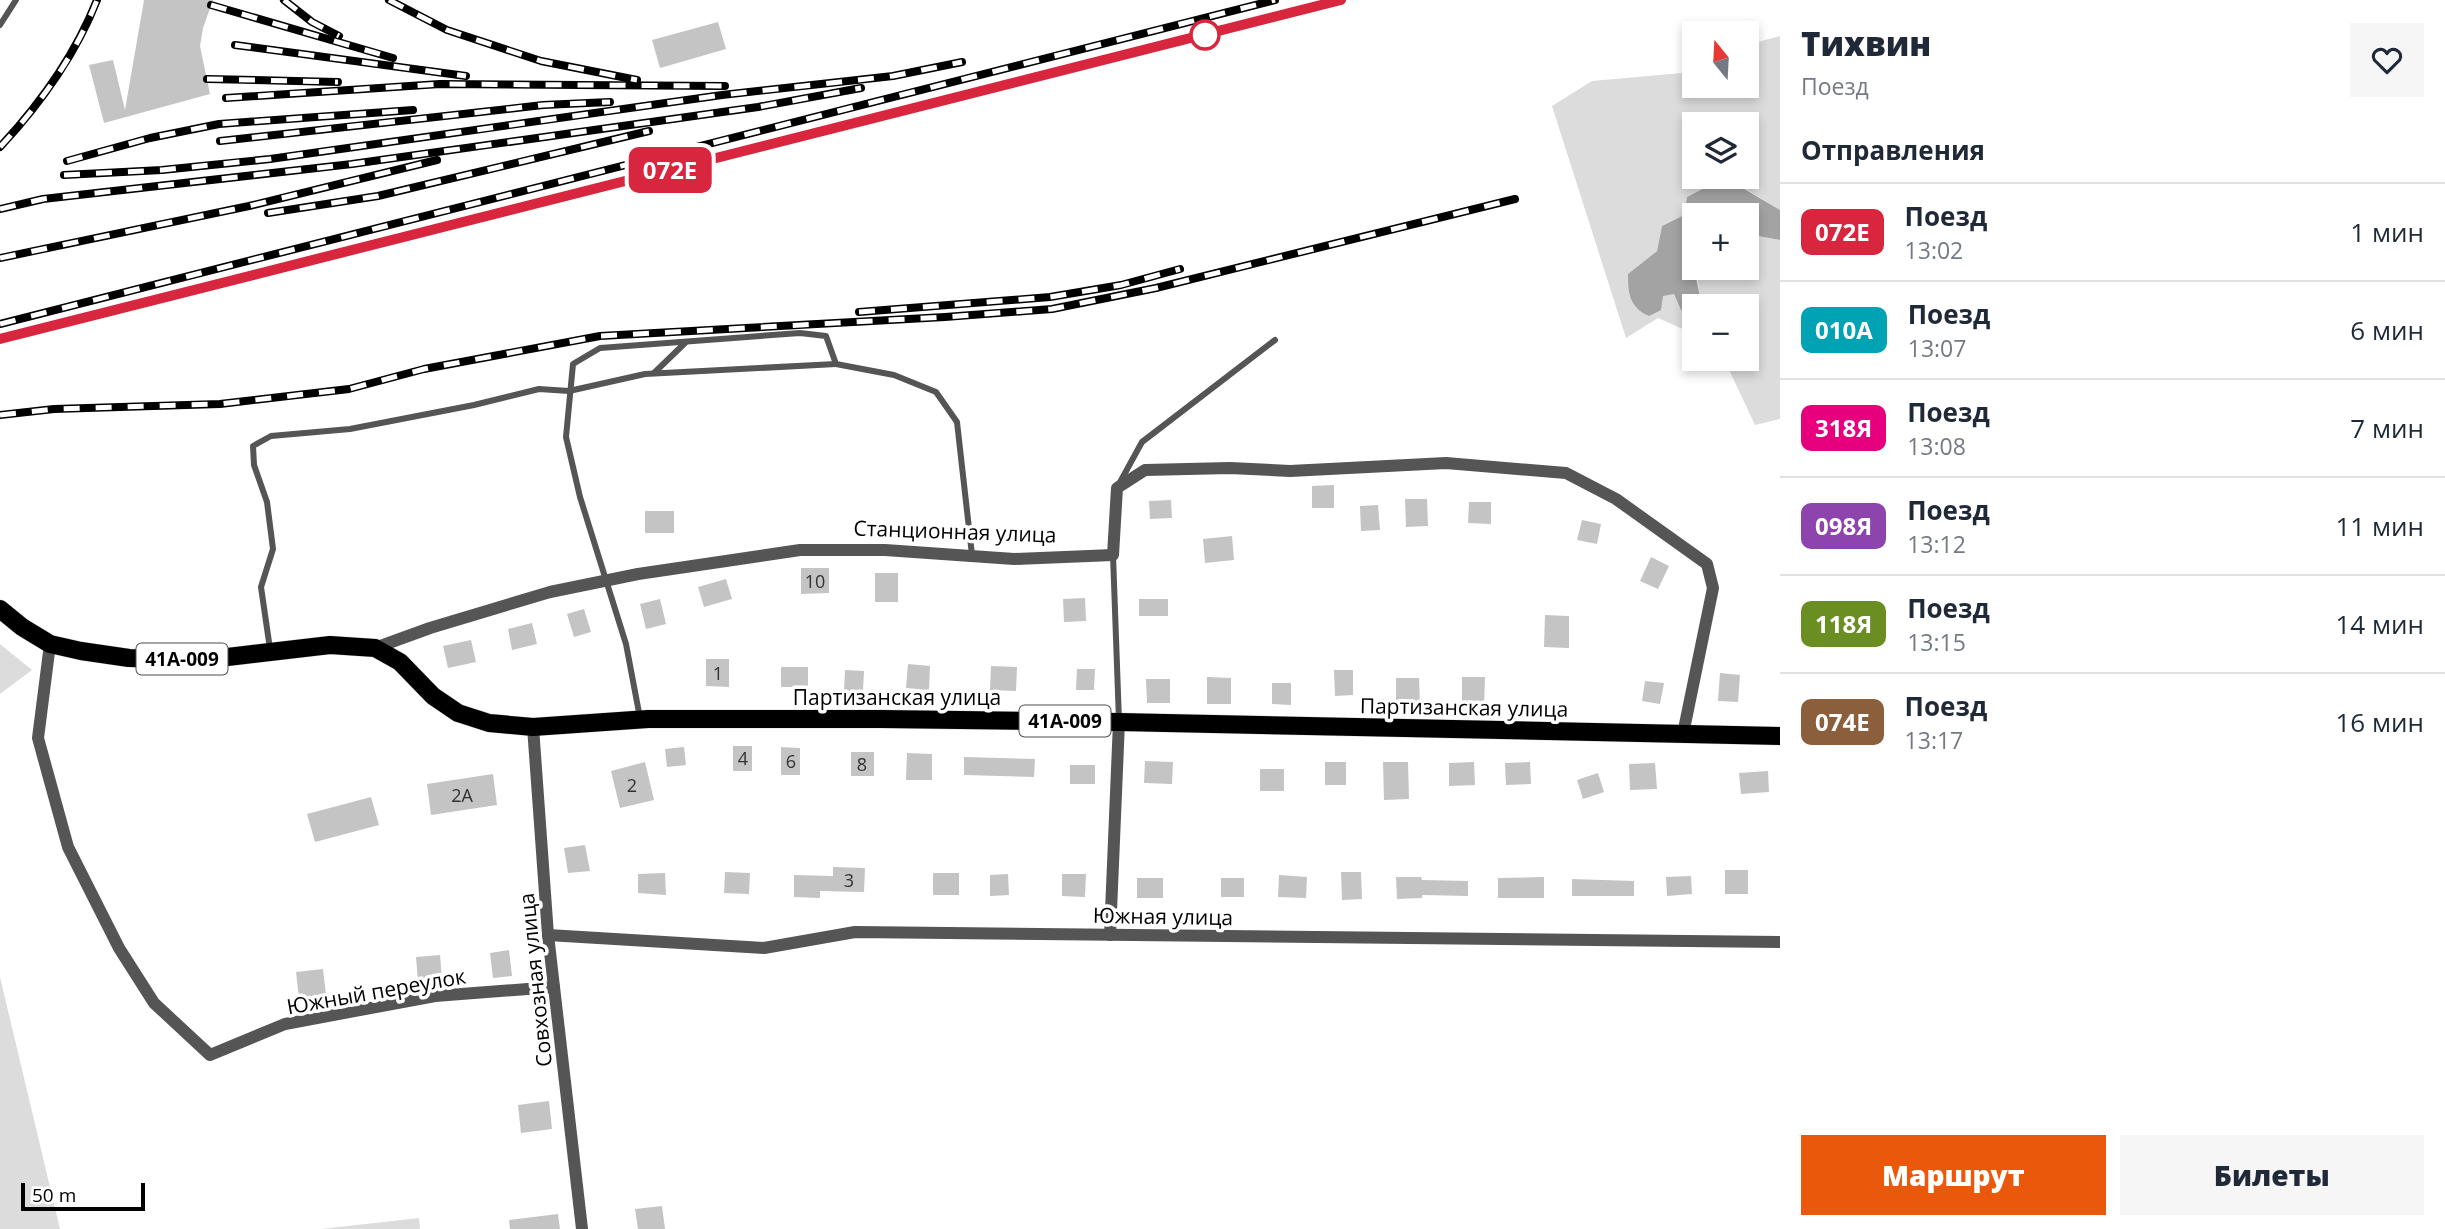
<!DOCTYPE html>
<html lang="ru">
<meta charset="utf-8">
<style>
:root{--surface:#fff;--page:#f6f6f7;--text:#1f2937;--muted:#747a83;--line:#e0e1e3;--accent:#ea580c}
body{margin:0;font-family:"Open Sans",sans-serif;background:var(--page);color:var(--text);height:100vh;display:flex;flex-direction:column;font-size:26px;white-space:nowrap}
*{box-sizing:border-box;margin:0}
p{font-size:23px;color:var(--muted)}
.icon{flex:none;width:38px;height:38px;fill:none;stroke:currentColor;stroke-width:2;stroke-linecap:round;stroke-linejoin:round}
.map{position:relative;flex:1;overflow:hidden}
.panel{display:flex;flex-direction:column;background:var(--surface);width:665px}
.panel>*{flex:none}
.badge{padding:0 14px;border-radius:10px;font-size:24px;line-height:46px}
.needle{width:46px;rotate:342deg}
.fabs{position:absolute;left:1682px;top:21px;display:grid;gap:14px}
.fabs a{display:grid;place-items:center;width:77px;height:77px;border-radius:0px;background:var(--surface);box-shadow:0 4px 10px #0003;font-size:35px}
.scale{position:absolute;left:21px;bottom:18px;width:124px;box-sizing:border-box;padding-left:7px;border:4px solid #000;border-top:0;font-size:19px;line-height:24px;white-space:nowrap;color:#000;-webkit-text-stroke:5px #fff;paint-order:stroke}
.map>.badge{position:absolute;translate:-50% -50%;box-shadow:0 0 0 4px #fff}
h2{padding:0 21px;font-size:26px;line-height:63px}
.round{display:grid;place-items:center;flex:none;width:74px;height:74px;border-radius:0px;background:var(--page)}
.head{display:flex;align-items:center;justify-content:space-between;height:119px;padding:0 21px}
h1{font-size:33px;font-weight:800;line-height:52px}
.primary-button{display:flex;gap:14px;margin-top:auto;padding:14px 21px}
.primary-button a{flex:1;height:80px;border-radius:0px;background:var(--accent);color:#fff;font-size:28px;font-weight:800;line-height:80px;text-align:center}
.primary-button a+a{background:var(--page);color:var(--text)}
ul{padding:0;list-style:none}
li{display:flex;align-items:center;gap:21px;height:98px;padding:0 21px;border-top:2px solid var(--line)}
li div{flex:1}
li b{display:block;font-size:26px}
li em{font-style:normal}
li .badge{min-width:77px;font-weight:700;text-align:center}
main{display:flex;flex:1;min-height:0}
.map>svg:first-child{display:block}
.green{fill:#dcdcdc}
.water{fill:#a3a3a3}
.building{fill:#c4c4c4}
.lines{fill:none;stroke-linecap:round;stroke-linejoin:round}
.primary-casing{stroke:#dbdbdb;stroke-width:19}
.lane{stroke:#555;stroke-width:6}
.street{stroke:#555;stroke-width:12}
.primary{stroke:#000;stroke-width:18}
.rail-casing{stroke:#000;stroke-width:8}
.rail{stroke:#fff;stroke-width:5;stroke-dasharray:16;stroke-linecap:butt}
.line-casing{stroke:#fff;stroke-width:16}
.line{stroke:#d7263d;stroke-width:10}
.stop-dot{fill:#fff;stroke:#d7263d;stroke-width:3.5}
.labels{text-anchor:middle;dominant-baseline:central;stroke-width:7;stroke-linejoin:round;paint-order:stroke}
.number-label{font-size:18px;fill:#313131}
.shield{fill:#fff;stroke:#4c4c4c;stroke-width:2}
.shield-label{font-size:19px;font-weight:bold;fill:#000}
.street-label{font-size:21px;fill:#000;stroke:#fff}
</style>
<main>
<div class="map">
<svg width="1780" height="1229" viewBox="0 0 1780 1229">
<rect width="100%" height="100%" fill="#fff"/>
<g class="green">
<polygon points="1780,36 1780,210 1736,183 1753,174 1747,145 1746,124 1694,124 1694,177 1714,177 1708,186 1687,197 1684,215 1662,226 1657,251 1628,274 1663,295 1674,294 1681,310 1700,296 1696,268 1746,268 1747,234 1780,240 1780,419 1755,425 1724,359 1746,359 1746,306 1694,306 1694,334 1658,318 1626,338 1552,106 1592,81 1682,73 1694,65 1694,86 1746,86 1747,45"/>
<polygon points="0,644 32,670 0,694"/>
<polygon points="0,977 60,1229 0,1229"/>
<polygon points="419,1218 420,1229 321,1229"/>
</g>
<path class="water" d="M1747,144L1753,174L1736,184L1780,210V240L1747,234L1746,215H1694V268L1700,296L1688,308L1681,310L1674,294L1663,296L1661,310L1649,316C1629,307 1628,293 1628,274L1657,251L1662,226L1684,215L1687,197L1708,186L1714,177H1746Z"/>
<g class="building">
<polygon points="144,0 213,0 203,28 200,46 210,94 104,123 89,65 113,60 125,110"/>
<polygon points="718,22 726,49 660,68 652,40"/>
<polygon points="1334,485 1334,508 1312,508 1312,486"/>
<polygon points="1405,499 1427,499 1428,526 1406,527"/>
<polygon points="1171,500 1172,518 1150,519 1149,501"/>
<polygon points="1469,502 1491,502 1491,524 1468,523"/>
<polygon points="1378,505 1380,530 1361,531 1360,506"/>
<rect x="645" y="511" width="29" height="22"/>
<polygon points="1582,520 1601,524 1597,544 1577,540"/>
<polygon points="1232,536 1234,560 1205,563 1203,539"/>
<polygon points="1651,557 1669,566 1658,589 1640,581"/>
<polygon points="801,568 829,568 829,593 801,594"/>
<rect x="875" y="573" width="23" height="29"/>
<polygon points="726,579 732,599 704,607 698,587"/>
<polygon points="1085,598 1086,621 1064,622 1063,599"/>
<polygon points="660,599 666,624 646,629 640,604"/>
<rect x="1139" y="599" width="29" height="17"/>
<polygon points="584,609 591,632 574,637 567,614"/>
<polygon points="1545,615 1569,616 1569,648 1544,647"/>
<polygon points="532,623 537,644 512,650 508,629"/>
<polygon points="471,640 476,662 448,668 443,646"/>
<polygon points="706,659 729,659 729,687 706,686"/>
<polygon points="908,664 930,666 929,690 906,688"/>
<polygon points="991,666 1017,667 1016,691 990,690"/>
<rect x="781" y="667" width="27" height="20"/>
<polygon points="1077,669 1095,669 1094,690 1076,690"/>
<polygon points="845,670 864,671 863,691 844,691"/>
<polygon points="1334,670 1353,670 1353,695 1335,696"/>
<polygon points="1720,673 1740,675 1738,702 1718,701"/>
<polygon points="1207,677 1231,678 1231,704 1207,704"/>
<polygon points="1462,677 1485,677 1484,706 1462,706"/>
<polygon points="1396,678 1419,678 1420,706 1396,706"/>
<polygon points="1146,679 1170,679 1170,703 1147,703"/>
<polygon points="1645,681 1664,683 1660,704 1642,701"/>
<polygon points="1272,683 1291,683 1291,705 1272,704"/>
<rect x="733" y="746" width="19" height="25"/>
<polygon points="684,747 686,765 667,767 665,749"/>
<polygon points="781,747 800,748 800,775 781,775"/>
<rect x="851" y="752" width="23" height="24"/>
<polygon points="907,753 932,754 932,780 906,780"/>
<polygon points="964,757 1035,759 1034,777 964,775"/>
<polygon points="1145,761 1173,762 1172,784 1144,783"/>
<polygon points="645,762 654,800 620,808 611,771"/>
<rect x="1325" y="762" width="21" height="23"/>
<polygon points="1383,762 1408,762 1409,799 1384,800"/>
<polygon points="1474,762 1475,785 1449,786 1449,763"/>
<polygon points="1530,762 1531,784 1506,785 1505,763"/>
<polygon points="1655,763 1657,789 1630,790 1629,764"/>
<rect x="1070" y="765" width="25" height="19"/>
<rect x="1260" y="769" width="24" height="22"/>
<polygon points="1768,771 1769,792 1741,794 1739,773"/>
<polygon points="1598,773 1604,792 1583,799 1577,780"/>
<polygon points="493,774 497,805 431,815 427,784"/>
<polygon points="371,797 379,825 315,842 307,814"/>
<polygon points="585,845 590,871 568,873 564,848"/>
<polygon points="833,867 865,868 864,892 820,891 820,898 794,897 794,875 833,876"/>
<rect x="1725" y="870" width="23" height="24"/>
<polygon points="725,872 750,873 749,894 724,893"/>
<polygon points="1341,872 1361,872 1362,899 1342,900"/>
<polygon points="665,873 666,895 638,893 638,874"/>
<rect x="933" y="873" width="26" height="22"/>
<polygon points="1008,874 1009,895 990,896 990,875"/>
<polygon points="1062,874 1086,874 1085,897 1062,896"/>
<polygon points="1279,875 1307,877 1306,898 1278,897"/>
<polygon points="1691,876 1692,894 1667,896 1666,877"/>
<polygon points="1396,877 1421,877 1422,880 1468,881 1468,896 1422,895 1422,898 1397,899"/>
<polygon points="1544,877 1544,898 1498,898 1498,878"/>
<rect x="1137" y="878" width="26" height="20"/>
<rect x="1221" y="878" width="23" height="19"/>
<polygon points="1572,879 1634,881 1634,896 1572,896"/>
<polygon points="509,950 512,976 493,978 490,953"/>
<polygon points="440,955 442,980 418,982 416,957"/>
<polygon points="323,969 326,995 299,998 296,972"/>
<polygon points="549,1101 552,1129 521,1133 518,1105"/>
<polygon points="662,1206 665,1229 638,1229 635,1209"/>
<polygon points="558,1214 560,1229 510,1229 509,1220"/>
</g>
<g class="lines">
<g class="primary-casing">
<polyline id="primary" points="0,609 22,627 50,644 81,651 129,658 202,660 330,645 375,648 400,662 433,696 458,713 489,723 533,727 648,719 881,719 1119,722 1780,736"/>
</g>
<g class="lane">
<polyline points="0,25 16,0"/>
<polyline points="654,373 685,343"/>
<polyline points="1119,484 1142,442 1275,340"/>
<polyline points="1113,555 1119,721"/>
<polyline points="270,649 261,587 273,549 267,502 254,465 253,446 271,436 350,429 474,405 539,389 569,391 645,374 836,364"/>
<polyline points="640,718 626,644 580,497 566,437 573,364 600,348 800,333 826,336 836,364 894,375 936,392 957,422 972,555"/>
</g>
<g class="street">
<polyline points="50,644 38,738 68,847 119,948 154,1003 210,1055 285,1024 435,996 554,987"/>
<polyline points="375,648 430,628 550,592 638,574 800,550 885,550 1014,559 1113,555 1117,488 1145,470 1230,468 1290,471 1446,463 1566,473 1616,499 1707,564 1713,588 1683,734"/>
<polyline points="533,727 548,935 582,1229"/>
<polyline points="548,935 764,948 855,932 1780,942"/>
<polyline points="1110,935 1119,722"/>
</g>
<use href="#primary" class="primary"/>
<g class="rail-casing">
<g id="rail">
<polyline points="284,0 312,22 339,36"/>
<polyline points="389,0 447,30 541,61 637,80"/>
<polyline points="211,5 393,58"/>
<polyline points="235,45 466,76"/>
<polyline points="207,79 338,82"/>
<polyline points="226,98 440,84 725,86"/>
<polyline points="220,141 543,105 610,102"/>
<path d="M0,147C41,103 75,56 97,0"/>
<polyline points="67,161 150,138 219,124 413,110"/>
<polyline points="64,175 162,170 270,159 722,95 893,76 962,62"/>
<polyline points="0,209 43,199 352,164 758,107 861,88"/>
<polyline points="268,213 378,196 649,131"/>
<polyline points="0,258 249,206 437,160"/>
<polyline points="859,312 1050,297 1121,285 1180,269"/>
<polyline points="0,324 1275,0"/>
<polyline points="0,339 1341,0"/>
<polyline points="0,415 54,409 220,404 349,389 424,369 600,336 945,317 1052,309 1156,288 1515,199"/>
</g>
</g>
<use href="#rail" class="rail"/>
</g>
<g class="lines">
<g class="line-casing">
<polyline id="line" points="0,339 1341,0"/>
</g>
<use href="#line" class="line"/>
</g>
<circle class="stop-dot" cx="1205" cy="35" r="14"/>
<g class="labels">
<g class="number-label">
<text x="815" y="581">10</text>
<text x="718" y="673">1</text>
<text x="743" y="758">4</text>
<text x="791" y="761">6</text>
<text x="862" y="764">8</text>
<text x="632" y="785">2</text>
<text x="462" y="795">2А</text>
<text x="849" y="880">3</text>
</g>
<g class="shield">
<rect x="136.5" y="643.5" width="91" height="31" rx="5"/>
<rect x="1019.5" y="705.5" width="91" height="31" rx="5"/>
</g>
<g class="shield-label">
<text x="182" y="659">41А-009</text>
<text x="1065" y="721">41А-009</text>
</g>
<g class="street-label">
<text transform="translate(955 531) rotate(2)">Станционная улица</text>
<text x="897" y="697">Партизанская улица</text>
<text transform="translate(1464 707) rotate(1)">Партизанская улица</text>
<text transform="translate(1163 916) rotate(1)">Южная улица</text>
<text transform="translate(535 980) rotate(-96)">Совхозная улица</text>
<text transform="translate(376 991) rotate(-10)">Южный переулок</text>
</g>
</g>
</svg>
<div class="fabs">
<a><svg class="needle" viewBox="-14 -14 28 28"><path d="M0-13l5 13h-10z" fill="#e53935"/><path d="M0 13l5-13h-10z" fill="#747a83"/></svg></a>
<a><svg class="icon" aria-label="layers" viewBox="0 0 24 24"><path d="M12 4l9 5-9 5-9-5zM3 14l9 5 9-5"/></svg></a>
<a>+</a>
<a>−</a>
</div>
<div class="scale">50 m</div>
<b class="badge" style="left:670px;top:170px;background:#d7263d;color:#fff">072Е</b>
</div>
<section class="panel">
<div class="head"><div><h1>Тихвин</h1><p>Поезд</p></div><a class="round"><svg class="icon" aria-label="heart" viewBox="0 0 24 24"><path d="M12 20l-8-8c-3-5 5-10 8-4 3-6 11-1 8 4z"/></svg></a></div>
<h2>Отправления</h2>
<ul>
<li><span class="badge" style="background:#d7263d;color:#fff">072Е</span><div><b>Поезд</b><p>13:02</p></div><em>1 мин</em></li>
<li><span class="badge" style="background:#00a3b4;color:#fff">010А</span><div><b>Поезд</b><p>13:07</p></div><em>6 мин</em></li>
<li><span class="badge" style="background:#e6007e;color:#fff">318Я</span><div><b>Поезд</b><p>13:08</p></div><em>7 мин</em></li>
<li><span class="badge" style="background:#8e44ad;color:#fff">098Я</span><div><b>Поезд</b><p>13:12</p></div><em>11 мин</em></li>
<li><span class="badge" style="background:#6b8e23;color:#fff">118Я</span><div><b>Поезд</b><p>13:15</p></div><em>14 мин</em></li>
<li><span class="badge" style="background:#8b5e3c;color:#fff">074Е</span><div><b>Поезд</b><p>13:17</p></div><em>16 мин</em></li>
</ul>
<div class="primary-button"><a>Маршрут</a><a>Билеты</a></div>
</section>
</main>
